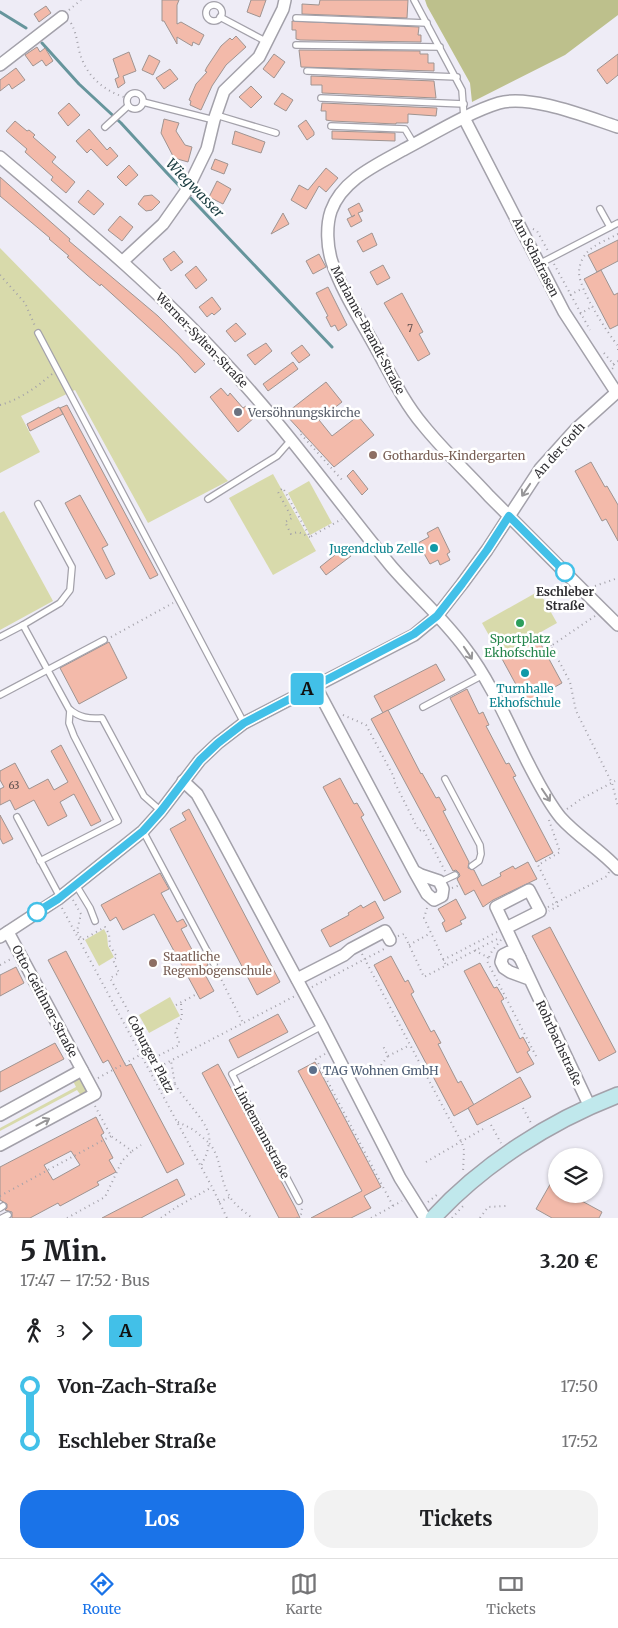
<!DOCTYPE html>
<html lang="de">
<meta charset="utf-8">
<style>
:root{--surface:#fff;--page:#f2f2f2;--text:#202124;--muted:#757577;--line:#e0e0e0;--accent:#1a73e8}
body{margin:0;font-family:Merriweather,serif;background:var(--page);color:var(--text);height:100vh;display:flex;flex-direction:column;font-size:19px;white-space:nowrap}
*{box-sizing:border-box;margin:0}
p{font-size:16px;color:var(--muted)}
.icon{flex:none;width:28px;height:28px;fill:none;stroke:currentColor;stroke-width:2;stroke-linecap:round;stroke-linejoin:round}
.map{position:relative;height:1218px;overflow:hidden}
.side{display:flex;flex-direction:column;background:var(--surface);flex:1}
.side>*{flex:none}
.badge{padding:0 10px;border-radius:4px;font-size:18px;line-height:32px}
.controls{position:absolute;left:548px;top:1148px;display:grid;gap:10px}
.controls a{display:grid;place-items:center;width:55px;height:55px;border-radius:50%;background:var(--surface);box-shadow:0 1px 4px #0004;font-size:25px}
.map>.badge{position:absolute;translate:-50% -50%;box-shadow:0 0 0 2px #fff}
.legs{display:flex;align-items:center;gap:8px;height:55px;padding:0 20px;font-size:16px}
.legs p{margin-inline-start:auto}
.summary{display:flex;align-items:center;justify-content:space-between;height:85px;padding:0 20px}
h1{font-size:28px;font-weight:700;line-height:38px}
.button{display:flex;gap:10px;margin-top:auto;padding:10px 20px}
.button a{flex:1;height:58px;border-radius:20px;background:var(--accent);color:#fff;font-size:20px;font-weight:700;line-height:58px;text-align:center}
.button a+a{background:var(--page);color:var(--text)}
ul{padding:0 20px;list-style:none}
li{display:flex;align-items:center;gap:18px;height:55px;font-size:19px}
li i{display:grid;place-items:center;width:8px;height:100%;margin:0 6px;background:currentColor}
li i::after{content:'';width:12px;height:12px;margin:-6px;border:4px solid;border-radius:50%;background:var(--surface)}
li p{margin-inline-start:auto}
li:first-child i{background:linear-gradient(#0000 50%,currentColor 0)}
li:last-child i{background:linear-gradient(currentColor 50%,#0000 0)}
.dock{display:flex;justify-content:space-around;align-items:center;height:70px;border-top:1px solid var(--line);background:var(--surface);font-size:14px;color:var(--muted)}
.dock a{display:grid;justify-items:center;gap:2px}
.dock .on{color:var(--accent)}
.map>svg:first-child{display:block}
.green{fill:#d8daab}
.forest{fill:#bdc08c}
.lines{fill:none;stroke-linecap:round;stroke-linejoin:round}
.stream{stroke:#66959c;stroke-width:3}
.building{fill:#f3baaa;stroke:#9f9491;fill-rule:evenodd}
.lane-casing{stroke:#a3a1aa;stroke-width:8}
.street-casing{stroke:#a3a1aa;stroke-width:14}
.secondary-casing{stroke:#a3a1aa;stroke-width:18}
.path{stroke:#a3a1a9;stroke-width:2;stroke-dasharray:1 4;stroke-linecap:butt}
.lane{stroke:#fff;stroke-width:5.5}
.street{stroke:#fff;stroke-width:11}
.secondary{stroke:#c0e8ec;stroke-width:15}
.oneway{stroke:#979698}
.line-1-casing{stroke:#fff;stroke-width:11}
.line-1{stroke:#42c0e8;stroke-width:8}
.worship-dot{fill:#6b7280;stroke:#fff;stroke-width:2}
.education-dot{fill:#8d6e63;stroke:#fff;stroke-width:2}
.culture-dot{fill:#0f9aa8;stroke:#fff;stroke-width:2}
.stop-1-dot{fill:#fff;stroke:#42c0e8;stroke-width:2.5}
.leisure-dot{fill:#2e9e5b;stroke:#fff;stroke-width:2}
.service-dot{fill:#5c6f8a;stroke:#fff;stroke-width:2}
.labels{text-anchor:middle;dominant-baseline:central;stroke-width:5;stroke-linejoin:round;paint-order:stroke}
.number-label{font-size:10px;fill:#605150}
.street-label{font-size:12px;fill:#2f2e32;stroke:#fff}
.worship-label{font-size:12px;fill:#5b616d;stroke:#fff;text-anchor:start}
.education-label{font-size:12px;fill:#785e54;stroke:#fff;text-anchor:start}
.culture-label{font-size:12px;fill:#0d838f;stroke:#fff;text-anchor:end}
.stop-label{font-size:12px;font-weight:bold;fill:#2f2e32;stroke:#fff}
.leisure-label{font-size:12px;fill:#27864d;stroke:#fff}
.service-label{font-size:12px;fill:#4e5e75;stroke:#fff;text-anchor:start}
.water-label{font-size:14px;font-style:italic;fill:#183a3e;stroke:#fff}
</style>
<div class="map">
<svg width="618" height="1218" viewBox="0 0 618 1218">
<rect width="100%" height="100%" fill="#eeecf6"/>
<g class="green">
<polygon points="0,248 228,481 148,523 75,390 21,416 40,452 0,473"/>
<polygon points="273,474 316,551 273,575 229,498"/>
<polygon points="309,481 332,523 310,535 288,493"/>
<polygon points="4,511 53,601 0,630 0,513"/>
<polygon points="539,591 557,623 500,655 482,623"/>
<polygon points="104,929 107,935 108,946 114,957 99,966 85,940"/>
<polygon points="170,997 180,1016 149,1033 139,1015"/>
<polygon points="78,1078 83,1080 87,1089 85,1094 82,1097 77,1090 0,1131 0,1128 76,1087 72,1079"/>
</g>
<polygon class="forest" points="425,0 618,0 618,15 565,55 472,102 470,83 427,6"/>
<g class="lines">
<g class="stream">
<polyline points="0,12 26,28"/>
<polyline points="42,43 79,84 121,123 166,172 332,347"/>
</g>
</g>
<g class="building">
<polygon points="162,0 179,0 177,5 177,24 181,22 204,35 199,45 193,42 192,46 177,37 177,44 164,21 162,21"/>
<polygon points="251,0 266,0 260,17 247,12"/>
<polygon points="320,0 408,0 407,18 302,14 302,4 319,5"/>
<polygon points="46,6 51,13 39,22 34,14"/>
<polygon points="292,21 419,27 418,35 421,35 421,42 300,40 296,39 296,30 292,30"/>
<polygon points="236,36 246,47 226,65 212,86 201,110 190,105 191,101 189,100 196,84 207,72 205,71 207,67 221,46 230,38 232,40"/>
<polygon points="37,47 40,52 45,48 53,61 46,66 42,60 33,66 25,55"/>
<polygon points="299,50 420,51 420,54 428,54 428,63 434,63 434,71 301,67"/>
<polygon points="129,52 136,71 123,76 125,83 118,88 115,79 119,77 113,59"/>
<polygon points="274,54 285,62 274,78 263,69"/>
<polygon points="618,54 618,75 607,84 597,70"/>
<polygon points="149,55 160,61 153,75 142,70"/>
<polygon points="16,68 25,80 12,89 9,84 0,91 0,80"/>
<polygon points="170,69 178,79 164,89 156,78"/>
<polygon points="311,76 434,81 436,98 322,93 322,85 311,85"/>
<polygon points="251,86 262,97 251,108 239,97"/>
<polygon points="282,93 293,100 286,111 274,104"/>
<polygon points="69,103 80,115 68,126 58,113"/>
<polygon points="322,103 437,108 436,116 408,114 408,123 396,123 396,124 332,121 326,120 326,111 321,111"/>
<polygon points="164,119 179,123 176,131 185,145 192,147 188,162 174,158 161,133"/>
<polygon points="306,120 314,132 314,135 307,140 298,126"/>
<polygon points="15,121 27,131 29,130 35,135 33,137 56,157 52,162 75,182 66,193 51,180 53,177 25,152 27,149 6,131"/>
<polygon points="89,129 107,150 110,147 118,156 107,166 91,149 87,153 76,141"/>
<polygon points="235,131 265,142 261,153 232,144"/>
<polygon points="332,131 395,133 395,141 332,139"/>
<polygon points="215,159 228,164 224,174 211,169"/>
<polygon points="129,165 138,175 126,186 117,177"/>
<polygon points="326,168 338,178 326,192 319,186 306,209 291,200 299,185 308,190"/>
<polygon points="0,177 70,239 69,241 158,316 205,364 195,373 178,354 101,284 100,286 87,275 67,257 69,256 49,239 50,238 0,196"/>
<polygon points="217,181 231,189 223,204 209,197"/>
<polygon points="88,190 104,204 94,215 78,202"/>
<polygon points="152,195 160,202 152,210 146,211 138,204 144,196"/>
<polygon points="359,203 363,211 358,213 362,221 351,227 347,219 355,215 352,217 348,209"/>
<polygon points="283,213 289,224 271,234"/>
<polygon points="120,216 133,227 122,241 108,230"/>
<polygon points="372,233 377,245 363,252 357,241"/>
<polygon points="618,240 618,261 597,272 588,255"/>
<polygon points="174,251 183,262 171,271 163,259"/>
<polygon points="319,254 326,267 313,274 306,261"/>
<polygon points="383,265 390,278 377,285 370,272"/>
<polygon points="196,266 207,280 196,289 185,275"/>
<polygon points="601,270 614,295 618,293 618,325 610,329 584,279"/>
<polygon points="328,287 347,325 338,331 335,325 331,327 326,317 328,316 316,293"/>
<polygon points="402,293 423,332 419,334 430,354 418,361 384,303"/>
<polygon points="212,297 221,309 214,315 212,313 207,317 199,307"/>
<polygon points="236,323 246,334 235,342 226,331"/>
<polygon points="266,343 272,351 255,365 247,355"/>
<polygon points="302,345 310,355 299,363 291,353"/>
<polygon points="293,362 298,369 268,391 263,384"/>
<polygon points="326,382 342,402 319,420 332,436 358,416 374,435 334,467 285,414"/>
<polygon points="221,388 228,396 230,393 243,408 246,406 255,417 238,432 210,397"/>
<polygon points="67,405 158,575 150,579 60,408"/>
<polygon points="59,407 63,414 30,431 27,424"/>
<polygon points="591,462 605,487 607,486 618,505 618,541 606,519 602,521 575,471"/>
<polygon points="353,470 368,489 362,495 347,476"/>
<polygon points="80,495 108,545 102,548 115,574 106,579 65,503"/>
<polygon points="438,527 450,552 447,554 450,560 440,565 438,560 430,564 418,543 429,537 427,533"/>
<polygon points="345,547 351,556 326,575 320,567"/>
<polygon points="537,637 562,683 526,703 501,657"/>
<polygon points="109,642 127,678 79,704 60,668"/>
<polygon points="436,664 445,680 383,713 374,696"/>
<polygon points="467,689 479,714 483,712 489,725 486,726 506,764 509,763 516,776 513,777 553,853 536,862 450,698"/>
<polygon points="388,710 421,774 422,773 436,798 439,797 446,810 443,811 469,862 468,868 474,870 482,886 501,876 500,873 513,866 515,869 528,862 537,879 493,900 483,907 474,890 465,895 457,879 460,876 459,873 456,870 453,871 371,719"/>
<polygon points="61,745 101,821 91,826 74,794 60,802 67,816 48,826 34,800 15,810 10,800 0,805 0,789 4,787 0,780 0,771 15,763 29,789 48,779 54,790 68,782 51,751"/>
<polygon points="340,778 354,804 357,803 364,815 361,817 401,892 384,901 323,787"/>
<polygon points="189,809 280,982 257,995 170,829 186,820 182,813"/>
<polygon points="0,815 13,839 3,844 0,838"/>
<polygon points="160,873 169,889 161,893 177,922 183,919 187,926 181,929 198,961 204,957 208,965 202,969 214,991 200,999 154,914 123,930 116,917 110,921 101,905"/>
<polygon points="456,899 466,918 460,921 462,924 446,932 442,923 445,921 438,909"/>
<polygon points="375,901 384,918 330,947 321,930 349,915 348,913 361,905 363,908"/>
<polygon points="550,927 616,1052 599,1061 532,936"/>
<polygon points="66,951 126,1066 131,1064 184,1164 167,1173 108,1060 103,1063 48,960"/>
<polygon points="391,956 405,982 408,980 414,992 411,994 431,1032 434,1030 441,1043 438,1044 458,1083 461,1081 474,1105 454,1116 374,965"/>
<polygon points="480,963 494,988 497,987 504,999 501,1001 520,1039 523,1037 530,1050 527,1052 534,1064 517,1073 464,971"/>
<polygon points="16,967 24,983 0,996 0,975"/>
<polygon points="278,1014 288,1032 238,1058 229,1040"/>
<polygon points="55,1043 64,1059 0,1092 0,1072"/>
<polygon points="315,1062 381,1187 364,1196 371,1208 351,1218 311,1218 362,1191 298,1071"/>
<polygon points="218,1064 295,1207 300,1218 279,1218 202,1073"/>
<polygon points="520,1077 531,1097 477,1125 468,1108"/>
<path d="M96,1117L104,1133L101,1135L113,1158L109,1160L116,1172L97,1182L99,1185L60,1206L58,1203L30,1218H12V1212L5,1210L7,1208V1204L0,1200V1167ZM71,1151L80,1165L53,1180L44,1165Z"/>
<polygon points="556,1174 556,1194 569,1194 602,1212 599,1218 552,1218 536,1209"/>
<polygon points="177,1179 185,1195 154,1211 141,1218 102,1218"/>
</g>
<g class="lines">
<g class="lane-casing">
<g id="lane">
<polyline points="414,0 462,90 464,118"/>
<circle cx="214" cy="13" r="8"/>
<polyline points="220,17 267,42"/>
<polyline points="296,18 427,23"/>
<polyline points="296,45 440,47"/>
<polyline points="307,71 457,77"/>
<circle cx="135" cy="101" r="8"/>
<polyline points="321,98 464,104"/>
<polyline points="143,102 214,120"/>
<polyline points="216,115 276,133"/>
<polyline points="331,126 405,129 414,144"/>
<polyline points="105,127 128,106"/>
<polyline points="600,209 610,227"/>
<polyline points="539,264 618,223"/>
<polyline points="38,333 244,723"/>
<polyline points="208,499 277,456 291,440"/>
<polyline points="23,625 60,603 70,590 72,567 38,504"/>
<path d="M0,637L23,625L69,709C80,718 89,719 102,718L144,796L161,811"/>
<polyline points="0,695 104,640"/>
<polyline points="423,707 483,675"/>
<polyline points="445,779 480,845 481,854 479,861 472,866"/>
<polyline points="17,817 60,897"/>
<polyline points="143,831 214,964"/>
<polyline points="40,861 118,821 74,736 69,723 70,710"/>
<polyline points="440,882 455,875"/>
<polyline points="76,885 90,908 95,921"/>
<polyline points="299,1201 232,1074 322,1026"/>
<polyline points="0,1208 3,1206"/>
<polyline points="2,1218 8,1215"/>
</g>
</g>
<g class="street-casing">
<g id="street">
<polyline points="0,65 62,17"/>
<polyline points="464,118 564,312 616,392"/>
<path d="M618,127C587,117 530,94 499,103C469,112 432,135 403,150C376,165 342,180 331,211C326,226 327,247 332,262C341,289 358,316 372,341C388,369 402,400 423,425C443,450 467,472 489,496C532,539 575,583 618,625"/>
<path d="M0,157C78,223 156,287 225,363C285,427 336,499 391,566C415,594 443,618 465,648C491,682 508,723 527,761C537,780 547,801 561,818C578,837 601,850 618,869"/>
<polyline points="123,261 163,224 187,190 207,149 214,120 224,91 259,57 283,9 285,0"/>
<polyline points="315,685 414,871 427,894 434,900 442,896 443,889 439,881 421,875 414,871"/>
<polyline points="183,781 197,794 213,823 322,1026 400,1178 425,1218"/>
<polyline points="506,928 540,911 529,890 496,907 520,958"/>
<polyline points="0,937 58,899 143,831 161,811 200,760 218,743 244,723 414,635 437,616 462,584 487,550 540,469 576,429 618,391"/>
<polyline points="297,979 344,955 351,949 385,931 390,940"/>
<polyline points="529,979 510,972 504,968 501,962 503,955 509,952 516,954 520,958 590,1107"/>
<polyline points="0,1115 82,1070"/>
<polyline points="0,1145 95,1094 8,932"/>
</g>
</g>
<g class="secondary-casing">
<path id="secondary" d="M433,1218C483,1164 550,1121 618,1095"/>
</g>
<g class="path">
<polyline points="69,10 81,0"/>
<path d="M71,23C76,32 77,41 79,50C85,75 103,91 127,98"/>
<polyline points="533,229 537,231 548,251"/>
<path d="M618,234C607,240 592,245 585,255C581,260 579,267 579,273C580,291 607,332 618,346"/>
<polyline points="554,264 590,330"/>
<polyline points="0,275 25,303 35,326"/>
<polyline points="570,295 583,288"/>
<polyline points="580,314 593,306"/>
<polyline points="618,349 618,352"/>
<polyline points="604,353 615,366 612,369"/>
<polyline points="613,364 618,361"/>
<path d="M0,405C19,400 37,387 52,374"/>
<polyline points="301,431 299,432 343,481"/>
<polyline points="310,537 298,532 291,534 285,522 292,518 278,492 283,488 310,537 342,519"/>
<polyline points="595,586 618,578"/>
<polyline points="595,616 551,646 570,682 576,711 612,783 618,807"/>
<polyline points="111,637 173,603"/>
<polyline points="545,637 551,646"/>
<polyline points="343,715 366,725 394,777 394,781 419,831 423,829 445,871"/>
<polyline points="567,809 581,799 615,781"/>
<polyline points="549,820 560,852 538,865 558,906 549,911"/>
<polyline points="452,888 460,885"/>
<polyline points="73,900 81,914 77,931 82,940 105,927 109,934 110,946 117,957 113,960 119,973 110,978 154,1058 179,1045 179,1041 175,1032 182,1017 181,1003"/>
<polyline points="548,907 607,876 609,872"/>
<polyline points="62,908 212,1187 227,1218"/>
<polyline points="427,908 424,918 446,965"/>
<polyline points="398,936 404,934 424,977 499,938"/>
<polyline points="409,945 431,933"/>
<polyline points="475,950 481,954 488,957 487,961 537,1058"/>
<polyline points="362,954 462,1143 464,1150 463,1172"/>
<polyline points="489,957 492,951 501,940"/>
<polyline points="443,960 497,932"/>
<polyline points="0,965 11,959"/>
<polyline points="217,971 243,1023"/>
<polyline points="312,987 386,948"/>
<polyline points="176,1005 195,995"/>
<polyline points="325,1054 316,1059 393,1206"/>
<polyline points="388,1056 410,1045"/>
<polyline points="151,1071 295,996"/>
<polyline points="375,1073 388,1056 382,1044"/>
<polyline points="98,1078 142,1054"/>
<path d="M175,1084C183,1100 213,1125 209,1143C222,1158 219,1179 229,1195C234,1205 244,1211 252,1218"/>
<polyline points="162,1090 175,1084 171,1061"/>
<polyline points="95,1106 111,1136 132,1151 141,1145"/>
<polyline points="523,1108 532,1125"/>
<polyline points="178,1122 194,1130 209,1143 207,1153 201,1166"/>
<polyline points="491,1125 501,1143"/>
<polyline points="426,1162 483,1129"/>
<polyline points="0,1196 111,1136"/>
<polyline points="219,1202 230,1197"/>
<polyline points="428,1202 438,1194"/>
<polyline points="67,1218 105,1197 122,1161 132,1151"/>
<polyline points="161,1218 175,1208 212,1187"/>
<polyline points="297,1218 301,1214 302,1208"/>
<polyline points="371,1218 402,1201"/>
<polyline points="452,1218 464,1205"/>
<polyline points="480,1218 488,1207 506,1206"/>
</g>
<use href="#lane" class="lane"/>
<use href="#street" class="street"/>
<use href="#secondary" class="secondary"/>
</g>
<defs><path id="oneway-shaft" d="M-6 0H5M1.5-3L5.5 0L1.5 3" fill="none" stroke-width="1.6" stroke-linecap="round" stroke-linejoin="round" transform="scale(1.25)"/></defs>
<g class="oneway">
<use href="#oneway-shaft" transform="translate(526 490) rotate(124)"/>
<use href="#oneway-shaft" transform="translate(468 653) rotate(56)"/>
<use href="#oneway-shaft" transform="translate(546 795) rotate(56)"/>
<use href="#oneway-shaft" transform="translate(43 1122) rotate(-28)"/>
</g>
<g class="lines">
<g class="line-1-casing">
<polyline id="line-1" points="37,912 58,899 143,831 161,811 200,760 218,743 244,723 414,634 437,616 462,584 487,550 509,516 565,572"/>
</g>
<use href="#line-1" class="line-1"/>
</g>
<circle class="worship-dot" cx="238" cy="412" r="5"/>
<g class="education-dot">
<circle cx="373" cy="455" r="5"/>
<circle cx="153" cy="963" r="5"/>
</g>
<g class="culture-dot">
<circle cx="434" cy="548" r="5"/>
<circle cx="525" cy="673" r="5"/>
</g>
<g class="stop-1-dot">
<circle cx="565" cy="572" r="9"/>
<circle cx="37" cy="912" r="9"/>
</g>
<circle class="leisure-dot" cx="520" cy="623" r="5"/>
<circle class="service-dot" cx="313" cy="1070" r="5"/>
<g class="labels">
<g class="number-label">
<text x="410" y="328">7</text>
<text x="14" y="785">63</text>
</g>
<g class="street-label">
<text transform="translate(536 257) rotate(63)">Am Schafrasen</text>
<text transform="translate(368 330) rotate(62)">Marianne-Brandt-Straße</text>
<text transform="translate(202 340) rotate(46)">Werner-Sylten-Straße</text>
<text transform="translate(559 450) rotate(-48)">An der Goth</text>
<text transform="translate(45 1001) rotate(62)">Otto-Geithner-Straße</text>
<text transform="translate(559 1043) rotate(65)">Rohrbachstraße</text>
<text transform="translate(151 1054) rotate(62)">Coburger Platz</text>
<text transform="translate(262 1132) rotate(62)">Lindemannstraße</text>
</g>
<g class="worship-label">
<text x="248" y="412">Versöhnungskirche</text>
</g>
<g class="education-label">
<text x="383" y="455">Gothardus-Kindergarten</text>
<text x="163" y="956">Staatliche<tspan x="163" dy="14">Regenbogenschule</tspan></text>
</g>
<g class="culture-label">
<text x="424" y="548">Jugendclub Zelle</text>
<text x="525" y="688" text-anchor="middle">Turnhalle<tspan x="525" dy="14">Ekhofschule</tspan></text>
</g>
<g class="stop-label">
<text x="565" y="591">Eschleber<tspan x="565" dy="14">Straße</tspan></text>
</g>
<g class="leisure-label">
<text x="520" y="638">Sportplatz<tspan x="520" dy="14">Ekhofschule</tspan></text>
</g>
<g class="service-label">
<text x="323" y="1070">TAG Wohnen GmbH</text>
</g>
<g class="water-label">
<text transform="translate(195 188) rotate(46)">Wiegwasser</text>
</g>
</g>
</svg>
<div class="controls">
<a><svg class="icon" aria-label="layers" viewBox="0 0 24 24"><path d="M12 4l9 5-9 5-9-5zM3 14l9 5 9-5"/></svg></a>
</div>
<b class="badge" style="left:307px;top:689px;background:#42c0e8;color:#111">A</b>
</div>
<section class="side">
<div class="summary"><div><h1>5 Min.</h1><p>17:47 – 17:52 · Bus</p></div><b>3.20 €</b></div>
<div class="legs"><svg class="icon" aria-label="walk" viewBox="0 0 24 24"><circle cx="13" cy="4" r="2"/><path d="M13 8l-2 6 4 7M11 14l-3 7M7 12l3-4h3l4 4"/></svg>3<svg class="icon" aria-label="forward" viewBox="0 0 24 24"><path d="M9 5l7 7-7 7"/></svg><b class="badge" style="background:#42c0e8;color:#111">A</b></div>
<ul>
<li><i style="color:#42c0e8"></i><b>Von-Zach-Straße</b><p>17:50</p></li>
<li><i style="color:#42c0e8"></i><b>Eschleber Straße</b><p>17:52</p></li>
</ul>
<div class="button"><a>Los</a><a>Tickets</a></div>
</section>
<nav class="dock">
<a class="on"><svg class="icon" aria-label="directions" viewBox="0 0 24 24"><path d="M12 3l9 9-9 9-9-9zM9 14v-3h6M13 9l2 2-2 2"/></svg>Route</a>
<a><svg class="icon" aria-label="map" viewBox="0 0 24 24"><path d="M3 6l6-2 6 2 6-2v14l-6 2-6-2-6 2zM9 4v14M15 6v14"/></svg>Karte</a>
<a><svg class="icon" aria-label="tickets" viewBox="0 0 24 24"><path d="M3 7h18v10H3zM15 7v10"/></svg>Tickets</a>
</nav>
